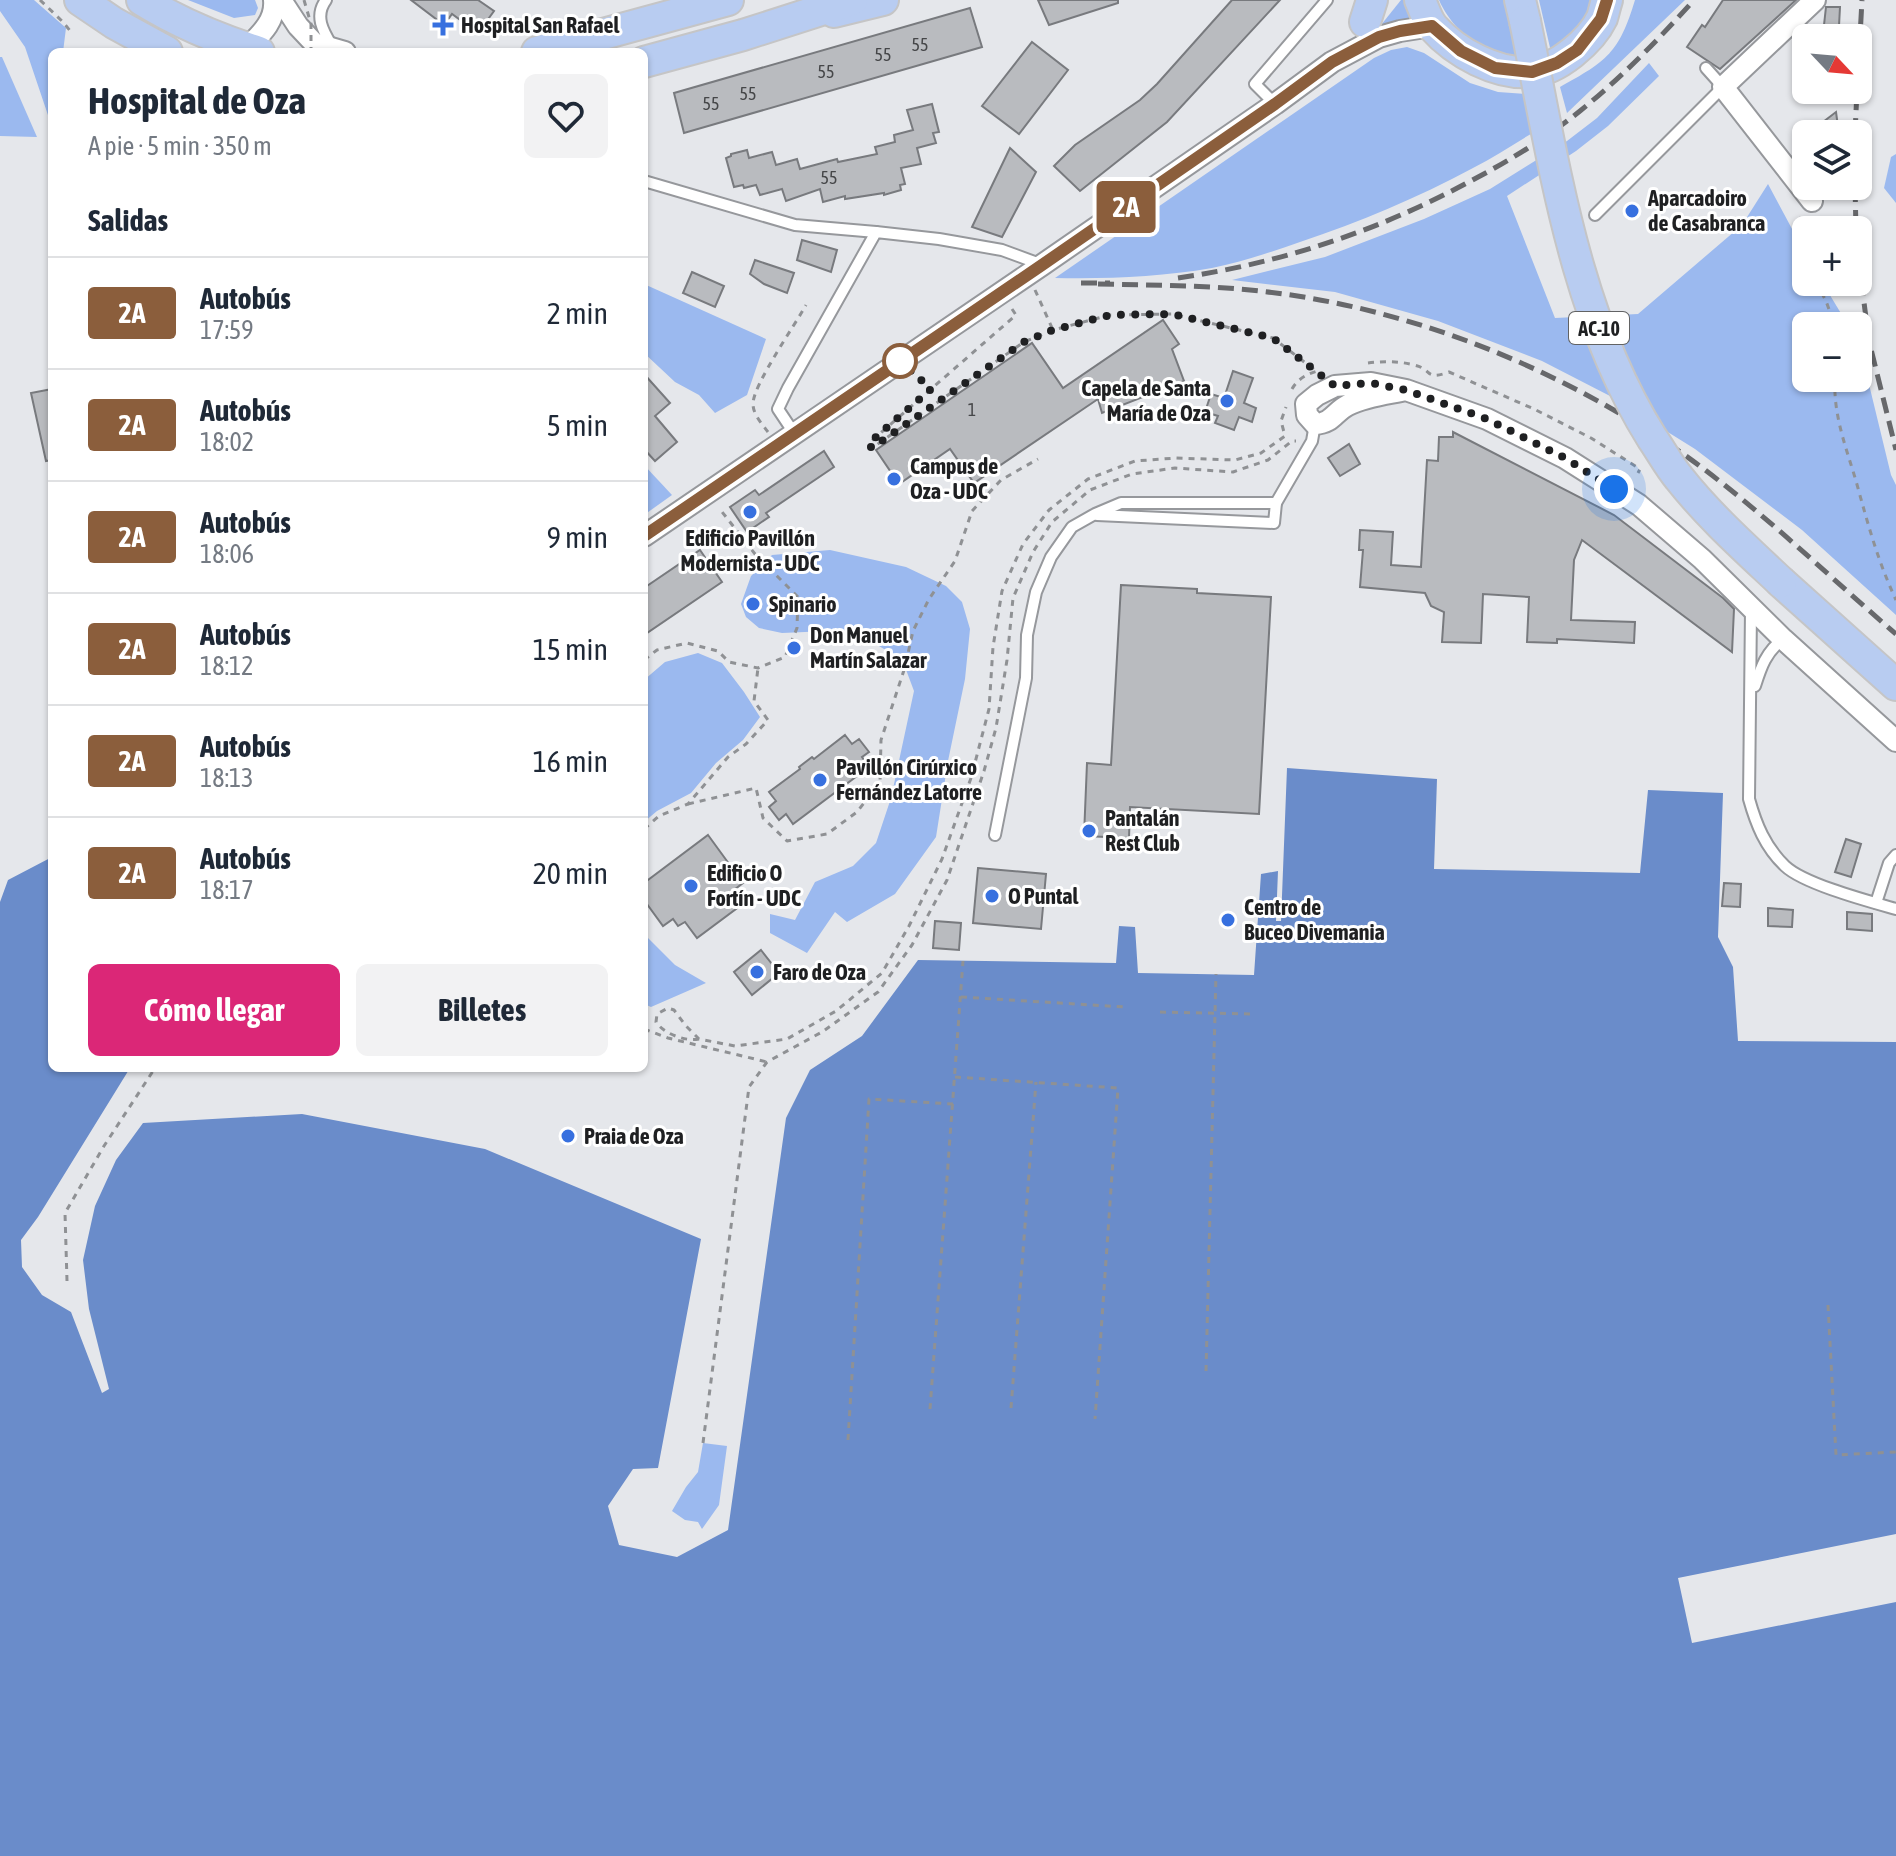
<!DOCTYPE html>
<html lang="es">
<meta charset="utf-8">
<style>
:root{--surface:#fff;--page:#f2f2f3;--text:#1f2937;--muted:#747a83;--line:#e0e1e3;--accent:#db2777}
body{margin:0;font-family:"Asap Condensed",sans-serif;background:var(--page);color:var(--text);height:100vh;display:flex;flex-direction:column;font-size:30px;white-space:nowrap}
*{box-sizing:border-box;margin:0}
p{font-size:26px;color:var(--muted)}
.icon{flex:none;width:44px;height:44px;fill:none;stroke:currentColor;stroke-width:2;stroke-linecap:round;stroke-linejoin:round}
.map{position:relative;flex:1;overflow:hidden}
.side{position:absolute;left:48px;top:48px;width:600px;height:1024px;display:flex;flex-direction:column;background:var(--surface);border-radius:12px;box-shadow:0 2px 6px #0004}
.side>*{flex:none}
.badge{padding:0 16px;border-radius:6px;font-size:28px;line-height:52px}
.needle{width:52px;rotate:116deg}
.tools{position:absolute;left:1792px;top:24px;display:grid;gap:16px}
.tools a{display:grid;place-items:center;width:80px;height:80px;border-radius:12px;background:var(--surface);box-shadow:0 2px 6px #0004;font-size:40px}
.you{position:absolute;width:40px;height:40px;margin:-20px;border:6px solid #fff;border-radius:50%;background:#1a73e8;box-shadow:0 0 0 12px #1a73e833}
.map>.badge{position:absolute;translate:-50% -50%;box-shadow:0 0 0 4px #fff}
h2{padding:0 40px;font-size:30px;line-height:72px}
.round{display:grid;place-items:center;flex:none;width:84px;height:84px;border-radius:12px;background:var(--page)}
.headline{display:flex;align-items:center;justify-content:space-between;height:136px;padding:0 40px}
h1{font-size:38px;font-weight:700;line-height:60px}
.cta{display:flex;gap:16px;margin-top:auto;padding:16px 40px}
.cta a{flex:1;height:92px;border-radius:12px;background:var(--accent);color:#fff;font-size:32px;font-weight:700;line-height:92px;text-align:center}
.cta a+a{background:var(--page);color:var(--text)}
ul{padding:0;list-style:none}
li{display:flex;align-items:center;gap:24px;height:112px;padding:0 40px;border-top:2px solid var(--line)}
li div{flex:1}
li b{display:block;font-size:30px}
li em{font-style:normal}
li .badge{min-width:88px;font-weight:700;text-align:center}
.map>svg:first-child{display:block}
.green{fill:#9bb9ef}
.water{fill:#6a8cca}
.building{fill:#b9bbbf;stroke:#787a7e;stroke-width:2}
.lines{fill:none;stroke-linecap:round;stroke-linejoin:round}
.service-casing{stroke:#96989c;stroke-width:14}
.minor-casing{stroke:#96989c;stroke-width:24}
.primary-casing{stroke:#c5c5c6;stroke-width:34}
.path{stroke:#8f9194;stroke-width:3;stroke-dasharray:6 6;stroke-linecap:butt}
.service{stroke:#fff;stroke-width:10}
.minor{stroke:#fff;stroke-width:20}
.primary{stroke:#b8ccf1;stroke-width:30}
.rail{stroke:#67686b;stroke-width:5;stroke-dasharray:16 8;stroke-linecap:butt}
.primary-bridge-casing{stroke:#c5c5c6;stroke-width:34;stroke-linecap:butt}
.path-bridge{stroke:#8f9194;stroke-width:3;stroke-dasharray:6 6;stroke-linecap:butt}
.primary-bridge{stroke:#b8ccf1;stroke-width:30}
.line-casing{stroke:#fff;stroke-width:18}
.line{stroke:#8b5e3c;stroke-width:12}
.walk{stroke:#1f2022;stroke-width:8;stroke-dasharray:0 14.4}
.poi-dot{fill:#3770df;stroke:#fff;stroke-width:3}
.stop-dot{fill:#fff;stroke:#8b5e3c;stroke-width:4}
.labels{text-anchor:middle;dominant-baseline:central;stroke-width:6;stroke-linejoin:round;paint-order:stroke}
.number-label{font-size:18px;fill:#464749}
.shield{fill:#fff;stroke:#626364;stroke-width:2}
.shield-label{font-size:20px;font-weight:bold;fill:#1f2022}
.poi-label{font-size:22px;font-weight:bold;fill:#1f2022;stroke:#fff;text-anchor:start}
</style>
<div class="map">
<svg width="1896" height="1856" viewBox="0 0 1896 1856">
<rect width="100%" height="100%" fill="#e5e7eb"/>
<g class="green">
<polygon points="0,0 34,0 66,28 63,52 52,52 52,127 25,47 0,11"/>
<polygon points="188,0 255,0 258,8 255,15 234,18"/>
<polygon points="1401,0 1404,0 1415,21 1384,29 1381,25"/>
<path d="M1439,0H1510L1522,58C1511,57 1499,56 1489,51C1468,42 1448,21 1439,0Z"/>
<polygon points="1539,0 1595,0 1588,20 1551,52"/>
<path d="M1635,0H1685L1567,113L1560,87C1607,61 1619,53 1635,0Z"/>
<path d="M1407,47L1424,53L1470,83L1498,92L1527,94L1536,131C1515,143 1495,157 1473,168C1417,198 1360,222 1300,242C1271,252 1242,262 1212,268C1160,277 1108,279 1055,278L1374,58L1391,50Z"/>
<polygon points="0,57 2,57 37,137 0,136"/>
<polygon points="1649,63 1659,76 1608,126 1576,151 1507,196 1555,318 1638,314 1742,225 1768,184 1806,255 1806,282 1822,282 1845,320 1853,317 1855,326 1806,326 1806,378 1858,378 1858,339 1891,475 1896,485 1896,615 1802,530 1695,449 1610,396 1542,361 1438,321 1335,292 1232,280 1325,257 1424,219 1490,189 1567,141 1597,118"/>
<polygon points="1896,154 1896,203 1884,188 1891,157"/>
<polygon points="644,284 766,339 747,395 715,413 699,395 675,382 644,353"/>
<polygon points="644,465 672,495 644,515"/>
<polygon points="830,550 906,567 946,586 962,602 970,629 965,679 948,761 936,837 895,894 847,922 835,912 807,953 770,933 770,914 795,920 815,882 853,866 876,843 891,798 914,691 905,667 896,656 872,642 828,631 782,633 759,628 746,617 741,604 751,576 772,555"/>
<polygon points="698,653 722,663 744,692 760,717 743,740 716,763 691,793 657,811 644,822 644,680 665,662"/>
<polygon points="644,934 675,965 706,983 651,1007 644,1004"/>
<polygon points="703,1443 727,1446 719,1505 702,1529 698,1522 685,1520 672,1511 686,1487 698,1472"/>
</g>
<polygon class="water" points="1287,768 1437,779 1434,869 1640,873 1648,790 1723,793 1718,937 1733,967 1738,1041 1896,1042 1896,1534 1678,1578 1692,1643 1896,1602 1896,1856 0,1856 0,902 8,880 52,857 52,1068 130,1068 38,1217 21,1240 22,1267 42,1295 71,1312 102,1393 109,1389 89,1309 83,1260 95,1206 116,1160 143,1123 302,1114 485,1149 701,1239 658,1468 633,1469 608,1506 619,1545 677,1557 728,1530 786,1118 810,1070 862,1036 918,960 1116,963 1119,926 1135,927 1138,973 1254,975 1261,874 1278,871 1276,921 1281,921"/>
<g class="building">
<polygon points="411,0 478,0 494,11 478,33 452,14 444,25"/>
<polygon points="1038,0 1118,0 1118,3 1049,25"/>
<polygon points="1232,0 1280,0 1167,122 1080,191 1054,166 1075,145 1140,100 1157,84"/>
<polygon points="1723,0 1796,0 1720,69 1687,47 1702,25 1705,27"/>
<polygon points="1826,7 1840,7 1839,26 1824,25"/>
<polygon points="970,8 982,47 684,133 674,93"/>
<polygon points="1032,42 1068,70 1019,134 982,106"/>
<polygon points="932,104 939,132 933,133 936,143 917,148 921,164 901,168 905,184 900,185 901,190 884,195 884,193 845,199 845,196 823,202 820,189 786,201 782,189 760,195 756,185 744,188 743,185 734,187 726,158 731,156 731,154 747,150 749,158 772,152 776,165 797,159 800,169 837,159 838,162 877,154 875,147 895,142 894,135 913,130 907,110"/>
<polygon points="1836,112 1839,134 1807,134 1823,122"/>
<polygon points="1010,148 1036,172 1002,237 972,227"/>
<polygon points="802,240 837,250 831,272 797,260"/>
<polygon points="755,260 794,273 787,293 764,284 750,274"/>
<polygon points="692,272 724,286 715,307 683,293"/>
<polygon points="1163,320 1179,344 1172,349 1184,381 1102,413 1098,399 974,483 950,449 899,484 876,450 1032,343 1063,388"/>
<polygon points="1233,371 1253,378 1244,403 1256,408 1252,422 1239,417 1234,430 1215,423 1218,416 1205,412 1211,394 1224,398"/>
<polygon points="644,374 670,403 655,416 677,442 655,461 644,449"/>
<polygon points="52,389 52,460 46,461 31,393"/>
<polygon points="1453,432 1614,515 1723,598 1734,609 1732,652 1582,540 1574,560 1571,620 1635,622 1634,643 1557,639 1557,643 1527,642 1529,597 1483,594 1481,643 1442,642 1444,612 1431,606 1425,593 1360,587 1363,550 1359,550 1360,530 1393,532 1391,565 1421,567 1427,460 1438,461 1439,437 1453,437"/>
<polygon points="1349,444 1360,464 1340,476 1328,458"/>
<polygon points="824,451 834,467 766,513 769,517 747,532 730,507 755,490 759,495"/>
<polygon points="700,550 722,582 644,635 644,588"/>
<polygon points="1121,585 1197,589 1197,593 1271,597 1259,814 1130,807 1129,838 1084,836 1087,763 1111,765"/>
<polygon points="845,735 852,744 859,739 869,752 862,757 869,767 793,824 786,814 779,820 769,807 776,801 769,792 800,769 799,767 812,757 814,759"/>
<polygon points="708,835 743,883 734,890 744,903 697,938 685,922 678,926 673,919 663,926 644,900 644,883"/>
<polygon points="1846,839 1861,844 1851,877 1835,872"/>
<polygon points="978,868 1046,874 1041,929 973,923"/>
<polygon points="1724,883 1741,884 1740,907 1722,906"/>
<polygon points="1768,908 1793,910 1792,927 1768,926"/>
<polygon points="1847,912 1872,914 1872,931 1847,929"/>
<polygon points="935,921 961,923 959,950 933,948"/>
<polygon points="761,950 779,973 752,995 734,972"/>
</g>
<g class="lines">
<g class="service-casing">
<g id="service">
<path d="M326,0C314,16 323,31 332,46"/>
<polyline points="1275,104 1255,84 1327,0"/>
<polyline points="644,181 795,225 876,232"/>
<polyline points="1595,215 1723,87 1706,68"/>
<polyline points="794,433 778,409 788,388 876,232 939,239 1002,250 1040,264"/>
<polyline points="1097,515 1274,523 1276,503 1312,441 1315,424"/>
<path d="M1751,610L1749,799C1756,824 1765,847 1785,866C1804,884 1868,901 1896,909"/>
<path d="M1755,686C1761,667 1766,652 1783,639"/>
<polyline points="995,835 1026,678 1027,635 1036,592 1051,557 1072,527 1095,514 1121,503 1276,503"/>
<polyline points="1876,903 1889,863 1896,855"/>
</g>
</g>
<g class="minor-casing">
<g id="minor">
<polyline points="281,0 298,26 314,43 345,52"/>
<path d="M247,48C260,35 276,21 274,0"/>
<polyline points="1812,201 1723,87 1815,0"/>
<path d="M1406,390C1387,394 1366,396 1348,405C1334,412 1333,423 1315,424L1307,415L1306,404L1317,395L1335,386L1371,383L1406,390L1487,419L1565,458L1639,505L1702,559L1783,639L1896,741"/>
<polyline points="644,536 1042,265 1275,104 1332,62 1379,37 1400,31 1432,26"/>
</g>
</g>
<g class="primary-casing">
<g id="primary">
<polyline points="80,0 114,23 167,52"/>
<path d="M142,0C179,23 218,39 259,52"/>
<path d="M1420,0C1424,9 1427,20 1433,27C1456,53 1497,75 1531,72C1557,70 1591,41 1602,18C1604,12 1605,6 1607,0"/>
<polyline points="1520,0 1525,21"/>
<polyline points="834,12 883,0"/>
<polyline points="1365,22 1372,0"/>
<polyline points="537,52 728,0"/>
<polyline points="644,62 743,35 852,0"/>
<polyline points="1781,582 1896,685"/>
</g>
</g>
<g class="path">
<polyline points="40,0 62,21 72,33"/>
<polyline points="1801,217 1798,243 1806,263"/>
<polyline points="1816,282 1826,301 1835,326"/>
<polyline points="1035,290 1053,330"/>
<polyline points="1012,309 1016,315 868,444 872,448 1024,342 1053,330 1110,315 1172,314 1273,338 1316,371"/>
<path d="M1368,363C1384,361 1399,361 1414,365C1433,369 1424,381 1449,372L1534,409L1591,438L1640,469L1638,473"/>
<path d="M1835,378C1833,415 1846,447 1856,481C1868,524 1877,559 1896,600"/>
<path d="M1292,389C1298,378 1309,373 1321,370"/>
<path d="M768,432C762,424 753,414 753,404C753,385 795,325 806,305"/>
<polyline points="644,660 657,650 687,643 718,651 729,662 758,668 785,657 797,628 798,597 755,554 719,508"/>
<polyline points="688,804 756,788 763,818 787,841 827,834 857,812 880,782 881,740 905,667 913,631 929,599 955,561 972,511 1001,480 1038,459"/>
<polyline points="644,829 659,816 688,804 728,757 746,744 768,720 754,701 758,668"/>
<polyline points="961,997 1125,1007"/>
<polyline points="1160,1012 1254,1014"/>
<polyline points="644,1029 668,1038 767,1062"/>
<path d="M699,1039C685,1042 663,1033 656,1022L657,1014L668,1008L674,1010L686,1026L699,1039L735,1046L787,1039L836,1011L882,973L909,926L942,859L971,778L989,709L993,647L1002,591L1023,544L1049,510L1088,479L1135,461L1176,458L1235,460L1261,453L1285,436L1281,421L1286,407"/>
<polyline points="955,1077 1118,1088 1095,1419"/>
<polyline points="67,1281 65,1213 104,1146 155,1068"/>
<polyline points="1828,1305 1836,1455 1896,1452"/>
<polyline points="1206,1371 1216,974"/>
<polyline points="1011,1408 1036,1082"/>
<polyline points="930,1409 963,961"/>
<polyline points="848,1440 869,1099 953,1104"/>
<polyline points="703,1443 749,1087 767,1062 822,1032 878,992 912,945 947,880 984,771 996,728 1007,660 1013,598 1033,552 1052,522 1090,490 1132,474 1175,468 1233,472 1268,460 1292,441 1296,441"/>
</g>
<use href="#service" class="service"/>
<use href="#minor" class="minor"/>
<use href="#primary" class="primary"/>
<g class="rail">
<polyline points="1858,73 1862,0"/>
<polyline points="1855,134 1857,90"/>
<polyline points="1855,186 1856,230"/>
<polyline points="1858,256 1869,341 1896,450"/>
<path d="M1178,278C1281,263 1375,232 1467,183C1507,162 1545,139 1580,111C1622,77 1659,39 1694,0"/>
<polyline points="1081,283 1110,283"/>
<path d="M1098,284C1141,285 1184,285 1226,288C1378,298 1530,354 1658,437C1742,491 1820,569 1896,634"/>
</g>
<g class="primary-bridge-casing">
<path id="primary-bridge" d="M1525,21C1554,162 1574,314 1652,438C1661,451 1669,466 1679,478C1709,516 1746,549 1781,582"/>
</g>
<polyline class="path-bridge" points="304,0 311,24 311,52"/>
<use href="#primary-bridge" class="primary-bridge"/>
</g>
<g class="lines">
<g class="line-casing">
<polyline id="line" points="644,536 1042,265 1275,104 1332,62 1379,37 1400,31 1432,26 1461,51 1495,68 1532,72 1557,63 1577,50 1601,19 1607,0"/>
</g>
<use href="#line" class="line"/>
<polyline class="walk" points="900,361 931,389 868,444 872,448 1024,342 1053,330 1110,315 1172,314 1273,338 1335,386 1371,383 1406,390 1487,419 1565,458 1614,489"/>
</g>
<g class="poi-dot">
<path d="M439 13h8v8h8v8h-8v8h-8v-8h-8v-8h8z"/>
<circle cx="1632" cy="211" r="8"/>
<circle cx="1227" cy="401" r="8"/>
<circle cx="894" cy="479" r="8"/>
<circle cx="750" cy="512" r="8"/>
<circle cx="753" cy="604" r="8"/>
<circle cx="794" cy="648" r="8"/>
<circle cx="820" cy="780" r="8"/>
<circle cx="1089" cy="831" r="8"/>
<circle cx="691" cy="886" r="8"/>
<circle cx="992" cy="896" r="8"/>
<circle cx="1228" cy="920" r="8"/>
<circle cx="757" cy="972" r="8"/>
<circle cx="568" cy="1136" r="8"/>
</g>
<circle class="stop-dot" cx="900" cy="361" r="16"/>
<g class="labels">
<g class="number-label">
<text x="920" y="44">55</text>
<text x="883" y="54">55</text>
<text x="826" y="71">55</text>
<text x="748" y="93">55</text>
<text x="711" y="103">55</text>
<text x="829" y="177">55</text>
<text x="972" y="409">1</text>
</g>
<rect class="shield" x="1569" y="312" width="60" height="32" rx="6"/>
<g class="shield-label">
<text x="1599" y="328">AC-10</text>
</g>
<g class="poi-label">
<text x="461" y="25">Hospital San Rafael</text>
<text x="1648" y="198">Aparcadoiro<tspan x="1648" dy="25">de Casabranca</tspan></text>
<text x="1211" y="388" text-anchor="end">Capela de Santa<tspan x="1211" dy="25">María de Oza</tspan></text>
<text x="910" y="466">Campus de<tspan x="910" dy="25">Oza - UDC</tspan></text>
<text x="750" y="538" text-anchor="middle">Edificio Pavillón<tspan x="750" dy="25">Modernista - UDC</tspan></text>
<text x="769" y="604">Spinario</text>
<text x="810" y="635">Don Manuel<tspan x="810" dy="25">Martín Salazar</tspan></text>
<text x="836" y="767">Pavillón Cirúrxico<tspan x="836" dy="25">Fernández Latorre</tspan></text>
<text x="1105" y="818">Pantalán<tspan x="1105" dy="25">Rest Club</tspan></text>
<text x="707" y="873">Edificio O<tspan x="707" dy="25">Fortín - UDC</tspan></text>
<text x="1008" y="896">O Puntal</text>
<text x="1244" y="907">Centro de<tspan x="1244" dy="25">Buceo Divemania</tspan></text>
<text x="773" y="972">Faro de Oza</text>
<text x="584" y="1136">Praia de Oza</text>
</g>
</g>
</svg>
<div class="tools">
<a><svg class="needle" viewBox="-14 -14 28 28"><path d="M0-13l5 13h-10z" fill="#e53935"/><path d="M0 13l5-13h-10z" fill="#747a83"/></svg></a>
<a><svg class="icon" aria-label="layers" viewBox="0 0 24 24"><path d="M12 4l9 5-9 5-9-5zM3 14l9 5 9-5"/></svg></a>
<a>+</a>
<a>−</a>
</div>
<div class="you" style="left:1614px;top:489px"></div>
<b class="badge" style="left:1126px;top:207px;background:#8b5e3c;color:#fff">2A</b>
<section class="side">
<div class="headline"><div><h1>Hospital de Oza</h1><p>A pie · 5 min · 350 m</p></div><a class="round"><svg class="icon" aria-label="heart" viewBox="0 0 24 24"><path d="M12 20l-8-8c-3-5 5-10 8-4 3-6 11-1 8 4z"/></svg></a></div>
<h2>Salidas</h2>
<ul>
<li><span class="badge" style="background:#8b5e3c;color:#fff">2A</span><div><b>Autobús</b><p>17:59</p></div><em>2 min</em></li>
<li><span class="badge" style="background:#8b5e3c;color:#fff">2A</span><div><b>Autobús</b><p>18:02</p></div><em>5 min</em></li>
<li><span class="badge" style="background:#8b5e3c;color:#fff">2A</span><div><b>Autobús</b><p>18:06</p></div><em>9 min</em></li>
<li><span class="badge" style="background:#8b5e3c;color:#fff">2A</span><div><b>Autobús</b><p>18:12</p></div><em>15 min</em></li>
<li><span class="badge" style="background:#8b5e3c;color:#fff">2A</span><div><b>Autobús</b><p>18:13</p></div><em>16 min</em></li>
<li><span class="badge" style="background:#8b5e3c;color:#fff">2A</span><div><b>Autobús</b><p>18:17</p></div><em>20 min</em></li>
</ul>
<div class="cta"><a>Cómo llegar</a><a>Billetes</a></div>
</section>
</div>
